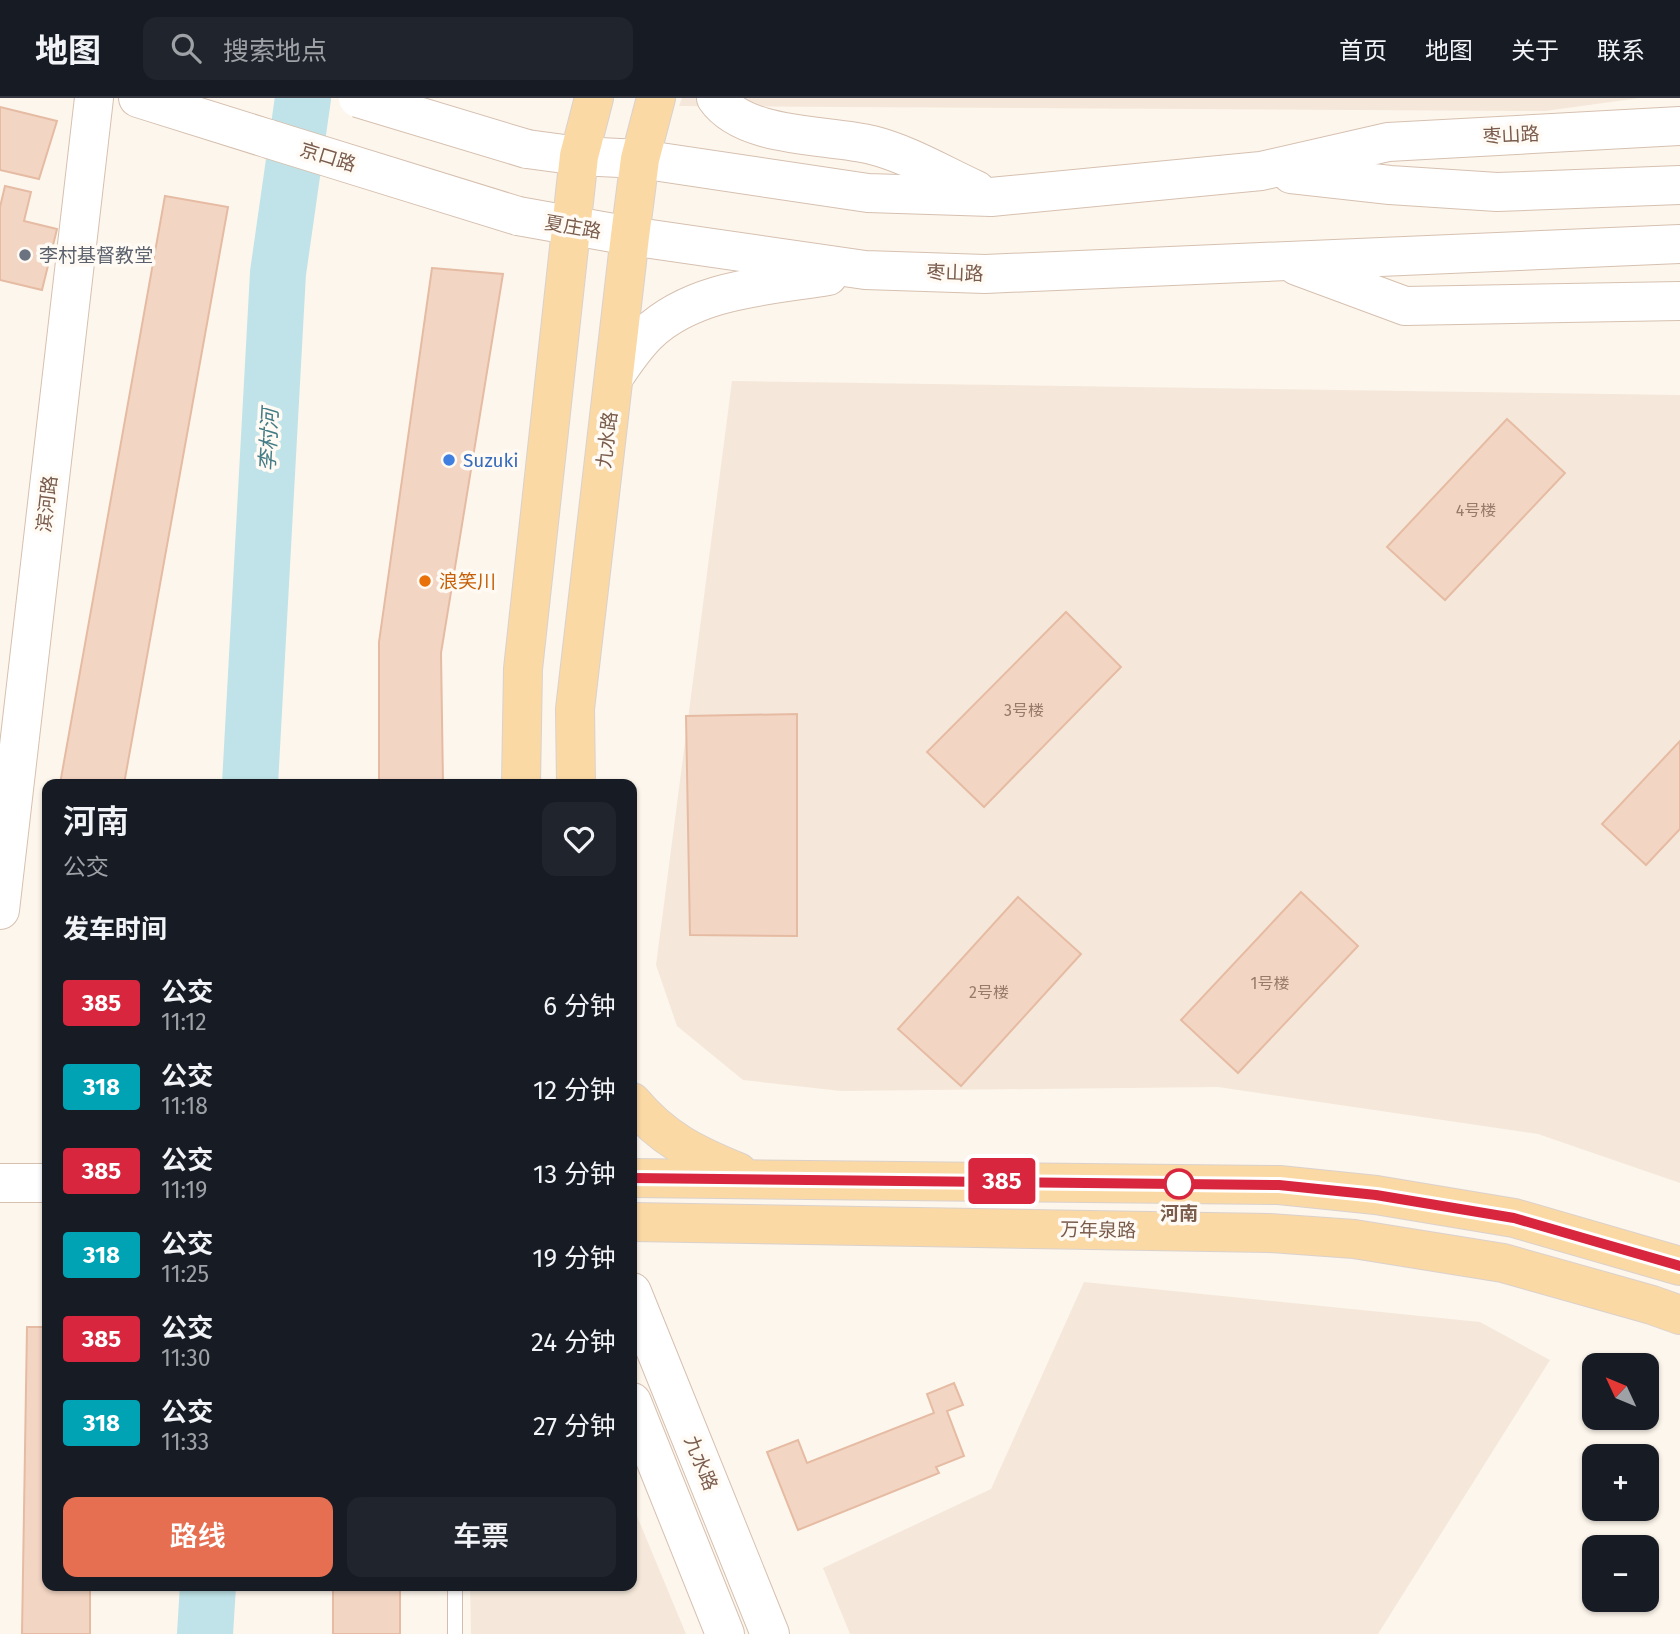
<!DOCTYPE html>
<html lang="zh">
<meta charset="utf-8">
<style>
:root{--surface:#171b24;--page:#20242c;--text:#f1f3f6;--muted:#9ea1a6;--line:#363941;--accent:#e76f51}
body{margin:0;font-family:"Fira Sans","Noto Sans SC",sans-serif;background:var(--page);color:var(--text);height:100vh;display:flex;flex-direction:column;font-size:26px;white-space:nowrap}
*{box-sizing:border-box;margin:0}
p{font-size:23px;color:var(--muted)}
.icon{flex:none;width:38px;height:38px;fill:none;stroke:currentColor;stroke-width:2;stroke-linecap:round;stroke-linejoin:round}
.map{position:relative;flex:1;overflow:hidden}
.panel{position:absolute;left:42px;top:681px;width:595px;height:812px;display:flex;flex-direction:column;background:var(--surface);border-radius:14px;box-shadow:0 2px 5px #0004}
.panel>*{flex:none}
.badge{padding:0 14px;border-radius:5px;font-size:24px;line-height:46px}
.needle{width:46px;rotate:314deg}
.tools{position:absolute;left:1582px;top:1255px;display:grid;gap:14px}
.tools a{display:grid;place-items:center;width:77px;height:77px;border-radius:14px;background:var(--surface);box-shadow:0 2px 5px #0004;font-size:35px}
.map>.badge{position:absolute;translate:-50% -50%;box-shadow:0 0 0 4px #fff}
h2{padding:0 21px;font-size:26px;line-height:63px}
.round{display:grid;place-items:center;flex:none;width:74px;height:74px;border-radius:14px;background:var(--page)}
.head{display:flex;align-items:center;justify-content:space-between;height:119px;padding:0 21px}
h1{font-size:33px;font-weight:600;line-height:52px}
.cta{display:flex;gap:14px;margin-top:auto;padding:14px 21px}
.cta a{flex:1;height:80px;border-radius:14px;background:var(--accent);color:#fff;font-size:28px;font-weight:600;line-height:80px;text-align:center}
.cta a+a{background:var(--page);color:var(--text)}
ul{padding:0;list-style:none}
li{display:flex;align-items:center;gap:21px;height:84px;padding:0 21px}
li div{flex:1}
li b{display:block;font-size:26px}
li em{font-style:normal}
li .badge{min-width:77px;font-weight:700;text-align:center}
header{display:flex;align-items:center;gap:42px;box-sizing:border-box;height:98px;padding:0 35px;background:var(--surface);border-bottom:2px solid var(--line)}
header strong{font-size:33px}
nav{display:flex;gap:38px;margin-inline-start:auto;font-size:24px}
.search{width:490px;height:63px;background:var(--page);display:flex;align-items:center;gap:18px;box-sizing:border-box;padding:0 24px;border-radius:14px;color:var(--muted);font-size:26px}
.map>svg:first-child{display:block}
.residential{fill:#f5e8da}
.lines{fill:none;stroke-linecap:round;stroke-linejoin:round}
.river{stroke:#bfe3e8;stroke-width:56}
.building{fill:#f3d5c3;stroke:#e6bba3;stroke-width:2}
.lane-casing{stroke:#d1beb0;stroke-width:16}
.secondary-casing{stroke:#d6c0b0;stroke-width:40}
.primary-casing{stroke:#dad1cd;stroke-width:40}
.lane{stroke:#fff;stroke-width:14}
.secondary{stroke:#fff;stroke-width:38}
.primary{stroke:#fbd9a5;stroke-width:38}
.secondary-bridge-casing{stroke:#d6c0b0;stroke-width:40;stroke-linecap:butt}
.secondary-bridge{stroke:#fff;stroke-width:38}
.line-casing{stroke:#fff;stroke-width:16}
.line{stroke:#d7263d;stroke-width:10}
.worship-dot{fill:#6b7280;stroke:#fffaf3;stroke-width:2.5}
.shop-dot{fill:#3f7fe0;stroke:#fffaf3;stroke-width:2.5}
.food-dot{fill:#e8710a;stroke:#fffaf3;stroke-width:2.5}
.stop-dot{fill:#fff;stroke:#d7263d;stroke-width:3.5}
.labels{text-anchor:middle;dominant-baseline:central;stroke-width:7;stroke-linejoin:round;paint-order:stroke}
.number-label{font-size:16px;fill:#987a6a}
.street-label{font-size:19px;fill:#7a5c4d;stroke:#fffaf3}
.worship-label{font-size:19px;fill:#5b616d;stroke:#fffaf3;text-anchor:start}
.shop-label{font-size:19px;fill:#366cbe;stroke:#fffaf3;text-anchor:start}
.food-label{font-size:19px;fill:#c56008;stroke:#fffaf3;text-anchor:start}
.stop-label{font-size:19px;font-weight:bold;fill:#7a5c4d;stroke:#fffaf3}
.water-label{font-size:21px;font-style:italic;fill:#437c86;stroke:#fffaf3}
</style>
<header>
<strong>地图</strong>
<div class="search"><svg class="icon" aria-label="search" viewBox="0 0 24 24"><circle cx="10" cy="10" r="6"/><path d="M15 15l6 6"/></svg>搜索地点</div>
<nav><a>首页</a><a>地图</a><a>关于</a><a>联系</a></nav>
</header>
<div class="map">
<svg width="1680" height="1536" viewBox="0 0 1680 1536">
<rect width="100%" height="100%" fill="#fdf6ec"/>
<g class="residential">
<polygon points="682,0 1640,0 1545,13 679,8"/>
<polygon points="732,283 1680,297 1680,1085 1538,1036 1218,989 841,993 743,982 677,928 656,867"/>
<polygon points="1084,1184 1480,1224 1550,1262 1378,1536 850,1536 823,1470 991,1391"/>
<polygon points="632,1406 686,1536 471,1536 470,1488 632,1488"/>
</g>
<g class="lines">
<g class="river">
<polyline points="250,686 278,175 303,0"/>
<polyline points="205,1536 208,1488"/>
</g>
</g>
<g class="building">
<polygon points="0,9 57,23 39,81 0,72"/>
<polygon points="5,88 31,94 24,123 57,131 42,192 0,182 0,109"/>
<polygon points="165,98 228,109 124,686 60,686"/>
<polygon points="432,170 503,176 441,555 443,686 379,686 379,544"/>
<polygon points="1507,321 1565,375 1445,502 1387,449"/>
<polygon points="1066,514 1121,569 984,709 927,654"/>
<polygon points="797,616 797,838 690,837 686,618"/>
<polygon points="1680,643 1680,731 1646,767 1602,726"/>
<polygon points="1301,794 1358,848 1238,975 1181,922"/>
<polygon points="1018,799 1081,856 961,988 898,931"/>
<polygon points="27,1229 47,1229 47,1488 90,1488 90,1536 22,1536"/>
<polygon points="954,1285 963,1307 947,1313 964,1358 936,1369 939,1375 798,1432 767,1354 798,1342 807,1365 934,1315 927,1296"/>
<rect x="333" y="1488" width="67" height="48"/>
</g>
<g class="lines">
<g class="lane-casing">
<polyline id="lane" points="455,1488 455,1536"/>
</g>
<g class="secondary-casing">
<g id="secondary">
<polyline points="138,0 269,41"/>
<path d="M716,0C745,41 827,36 872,47C908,56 943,77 976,92"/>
<polyline points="527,51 579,58 640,61 868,95 991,99 1261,73 1388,44 1680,28"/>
<polyline points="1291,76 1390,87 1497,94 1680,87"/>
<polyline points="518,118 630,138 865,172 985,176 1680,146"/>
<polyline points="1297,168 1405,208 1680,203"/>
<path d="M614,279C624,264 634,249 647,236C694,191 767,188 828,178"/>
<polyline points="0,812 94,0"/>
<polyline points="0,1085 47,1085"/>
<polyline points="632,1194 770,1536"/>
<polyline points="632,1304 725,1536"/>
</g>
</g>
<g class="primary-casing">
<g id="primary">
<polyline points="521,686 523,571 579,58 594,0"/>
<polyline points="576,686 575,611 630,138 640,61 656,0"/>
<path d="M632,1004C663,1041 694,1056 738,1074"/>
<polyline points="632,1080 1279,1087 1376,1097 1514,1120 1680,1168"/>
<polyline points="632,1124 1269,1135 1354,1141 1503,1165 1652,1207 1680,1217"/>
</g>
</g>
<use href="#lane" class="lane"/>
<use href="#secondary" class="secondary"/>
<use href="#primary" class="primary"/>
<g class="secondary-bridge-casing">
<g id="secondary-bridge">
<polyline points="358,0 527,51"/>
<polyline points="269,41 518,118"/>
</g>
</g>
<use href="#secondary-bridge" class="secondary-bridge"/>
</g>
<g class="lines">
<g class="line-casing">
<polyline id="line" points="632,1080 1279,1087 1376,1097 1514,1120 1680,1168"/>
</g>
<use href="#line" class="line"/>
</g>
<circle class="worship-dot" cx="25" cy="157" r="7"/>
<circle class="shop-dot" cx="449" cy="362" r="7"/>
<circle class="food-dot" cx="425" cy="483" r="7"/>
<circle class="stop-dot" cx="1179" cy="1086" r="14"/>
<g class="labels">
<g class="number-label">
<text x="1476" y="412">4号楼</text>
<text x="1024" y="612">3号楼</text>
<text x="1270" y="885">1号楼</text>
<text x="989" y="894">2号楼</text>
</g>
<g class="street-label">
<text transform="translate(1511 37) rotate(-3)">枣山路</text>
<text transform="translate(328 59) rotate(17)">京口路</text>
<text transform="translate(573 129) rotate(10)">夏庄路</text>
<text transform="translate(955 175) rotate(2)">枣山路</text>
<text transform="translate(607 342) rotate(-83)">九水路</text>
<text transform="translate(47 406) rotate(-83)">滨河路</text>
<text transform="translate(1098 1132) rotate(1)">万年泉路</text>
<text transform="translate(701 1365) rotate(68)">九水路</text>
</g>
<g class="worship-label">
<text x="39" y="157">李村基督教堂</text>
</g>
<g class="shop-label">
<text x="463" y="362">Suzuki</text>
</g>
<g class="food-label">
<text x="439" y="483">浪笑川</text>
</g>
<g class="stop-label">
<text x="1179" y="1115">河南</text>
</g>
<g class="water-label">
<text transform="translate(269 342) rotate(-87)">李村河</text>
</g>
</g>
</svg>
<div class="tools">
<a><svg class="needle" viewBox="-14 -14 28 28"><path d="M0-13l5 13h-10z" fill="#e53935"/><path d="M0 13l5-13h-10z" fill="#9ea1a6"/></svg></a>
<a>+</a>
<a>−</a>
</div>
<b class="badge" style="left:1002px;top:1083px;background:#d7263d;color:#fff">385</b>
<section class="panel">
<div class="head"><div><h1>河南</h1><p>公交</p></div><a class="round"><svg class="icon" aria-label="heart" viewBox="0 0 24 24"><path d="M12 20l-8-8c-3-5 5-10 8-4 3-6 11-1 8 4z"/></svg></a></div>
<h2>发车时间</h2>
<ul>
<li><span class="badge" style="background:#d7263d;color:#fff">385</span><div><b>公交</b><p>11:12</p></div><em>6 分钟</em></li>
<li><span class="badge" style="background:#00a3b4;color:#fff">318</span><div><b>公交</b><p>11:18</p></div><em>12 分钟</em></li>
<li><span class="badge" style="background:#d7263d;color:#fff">385</span><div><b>公交</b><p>11:19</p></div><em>13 分钟</em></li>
<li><span class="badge" style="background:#00a3b4;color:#fff">318</span><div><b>公交</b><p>11:25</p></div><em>19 分钟</em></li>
<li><span class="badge" style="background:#d7263d;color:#fff">385</span><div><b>公交</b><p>11:30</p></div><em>24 分钟</em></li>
<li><span class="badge" style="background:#00a3b4;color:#fff">318</span><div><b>公交</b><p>11:33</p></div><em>27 分钟</em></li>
</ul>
<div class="cta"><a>路线</a><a>车票</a></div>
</section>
</div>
